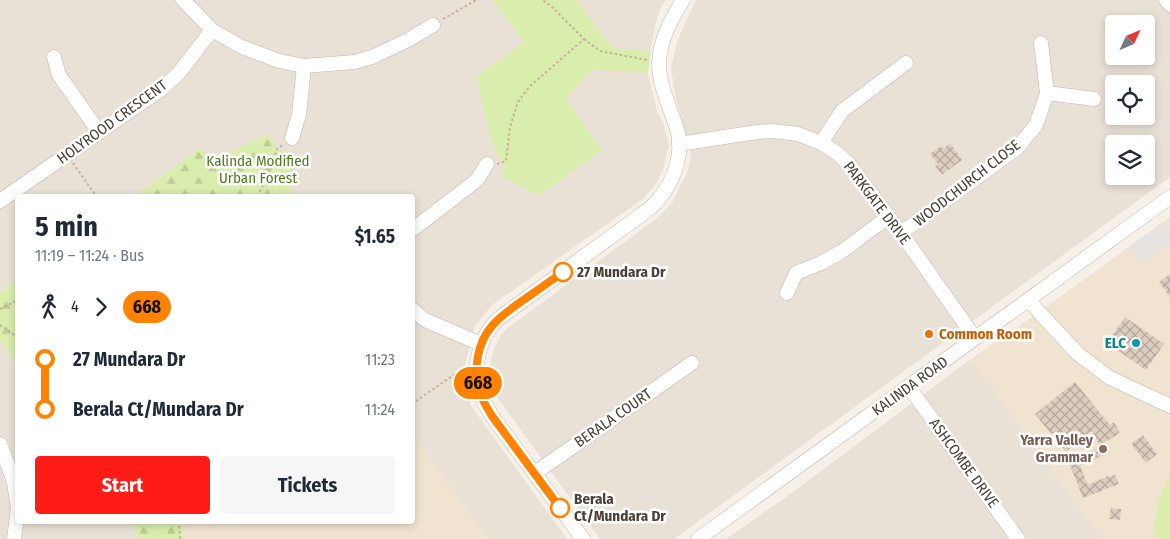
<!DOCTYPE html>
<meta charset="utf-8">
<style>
:root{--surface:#fff;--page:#f6f6f7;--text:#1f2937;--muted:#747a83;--accent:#ff1c16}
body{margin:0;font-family:"Fira Sans Condensed",sans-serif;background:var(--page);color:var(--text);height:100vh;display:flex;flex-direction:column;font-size:19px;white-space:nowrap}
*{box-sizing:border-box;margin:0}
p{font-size:16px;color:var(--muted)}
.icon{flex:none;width:28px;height:28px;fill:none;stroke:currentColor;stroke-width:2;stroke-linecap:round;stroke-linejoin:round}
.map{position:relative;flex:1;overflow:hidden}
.side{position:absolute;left:15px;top:194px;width:400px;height:330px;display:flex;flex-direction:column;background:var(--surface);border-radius:5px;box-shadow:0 2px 8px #0003}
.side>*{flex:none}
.badge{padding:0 10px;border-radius:16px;font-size:18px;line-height:32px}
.needle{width:32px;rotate:46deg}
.fabs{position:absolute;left:1105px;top:15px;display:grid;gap:10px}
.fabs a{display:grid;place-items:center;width:50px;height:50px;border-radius:5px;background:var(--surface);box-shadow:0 2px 8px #0003;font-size:25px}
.map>.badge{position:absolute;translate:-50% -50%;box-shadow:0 0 0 2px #fff}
.legs{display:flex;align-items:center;gap:8px;height:55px;padding:0 20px;font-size:16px}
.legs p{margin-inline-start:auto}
.headline{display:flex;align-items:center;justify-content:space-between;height:85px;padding:0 20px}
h1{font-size:28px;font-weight:700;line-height:38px}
.cta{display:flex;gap:10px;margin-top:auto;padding:10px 20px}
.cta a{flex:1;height:58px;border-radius:5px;background:var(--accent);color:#fff;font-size:20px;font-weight:700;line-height:58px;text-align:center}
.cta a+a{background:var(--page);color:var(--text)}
ul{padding:0 20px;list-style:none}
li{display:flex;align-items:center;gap:18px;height:50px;font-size:19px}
li i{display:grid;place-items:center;width:8px;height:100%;margin:0 6px;background:currentColor}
li i::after{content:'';width:12px;height:12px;margin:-6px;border:4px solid;border-radius:50%;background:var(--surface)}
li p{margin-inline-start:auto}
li:first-child i{background:linear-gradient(#0000 50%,currentColor 0)}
li:last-child i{background:linear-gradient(currentColor 50%,#0000 0)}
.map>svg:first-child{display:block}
.residential{fill:#eae1d6;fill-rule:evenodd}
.education{fill:#f0e4d1}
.green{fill:#d9eead}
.forest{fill:url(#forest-firs)}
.parking{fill:#e7e3e0}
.building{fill:url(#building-cross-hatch)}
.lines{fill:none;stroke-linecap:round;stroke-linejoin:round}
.minor-casing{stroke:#c3b7aa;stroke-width:15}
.path{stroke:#c6b199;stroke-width:2;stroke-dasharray:2.5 2.5;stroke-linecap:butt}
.minor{stroke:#fff;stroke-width:14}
.line-1-casing{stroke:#fff;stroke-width:11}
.line-1{stroke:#ff8200;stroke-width:8}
.stop-1-dot{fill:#fff;stroke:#ff8200;stroke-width:2.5}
.food-dot{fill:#e8710a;stroke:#fff;stroke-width:2}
.culture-dot{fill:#0f9aa8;stroke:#fff;stroke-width:2}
.education-dot{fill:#8d6e63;stroke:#fff;stroke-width:2}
.labels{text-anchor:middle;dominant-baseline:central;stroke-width:5;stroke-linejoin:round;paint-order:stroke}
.street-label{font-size:15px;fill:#4a4036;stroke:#fff}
.park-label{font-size:15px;fill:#507e21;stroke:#fff}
.stop-label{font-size:15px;font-weight:bold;fill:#4a4036;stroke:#fff;text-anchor:start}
.food-label{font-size:15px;font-weight:bold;fill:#c56008;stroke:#fff;text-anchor:start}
.culture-label{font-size:15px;font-weight:bold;fill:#0d838f;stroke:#fff;text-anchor:end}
.education-label{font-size:15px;font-weight:bold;fill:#785e54;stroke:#fff;text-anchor:end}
</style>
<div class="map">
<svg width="1170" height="539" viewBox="0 0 1170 539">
<defs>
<pattern id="forest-firs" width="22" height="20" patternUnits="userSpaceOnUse" patternTransform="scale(1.25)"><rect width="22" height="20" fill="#d9eead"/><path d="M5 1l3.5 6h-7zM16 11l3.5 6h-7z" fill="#bccd95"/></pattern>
<pattern id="building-cross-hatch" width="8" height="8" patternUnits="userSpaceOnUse" patternTransform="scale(1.25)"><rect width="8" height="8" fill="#dccdbf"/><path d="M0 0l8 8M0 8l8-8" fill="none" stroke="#b4a89c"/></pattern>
</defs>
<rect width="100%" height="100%" fill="#f6f0e8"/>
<g class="residential">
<polygon points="0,0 666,0 661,7 655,26 649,61 648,73 650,82 657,111 664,125 669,145 664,166 657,183 644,198 492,305 474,327 464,370 466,392 471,406 567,539 488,539 413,436 412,196 291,196 293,157 210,161 200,149 134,196 18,196 17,280 0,293"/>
<path d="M696,0H1170V177L674,539H600L494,393L490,375L491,359L495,347L501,335L509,327L656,219L672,203L688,170L691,156L675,94L671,67L678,39ZM1114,24H1146V56H1114ZM1114,84H1146V116H1114ZM1114,144H1146V176H1114Z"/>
<polygon points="0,340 17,365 18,521 128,521 140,539 0,539"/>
<polygon points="971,359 1102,539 726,539 786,497"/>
</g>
<g class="education">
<polygon points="1170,217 1170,539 1102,539 971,359 1039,312"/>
<polygon points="413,436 488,539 183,539 182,521 412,521"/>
</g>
<g class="green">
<polygon points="493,0 577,0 612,48 650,51 648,73 592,69 566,99 602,150 539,196 501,176 504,171 503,162 494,151 476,76 524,42"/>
<polygon points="1170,476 1170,539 1158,539 1154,528 1159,498 1168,478"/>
</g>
<g class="forest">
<polygon points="269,134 277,149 293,157 291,196 134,196 201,148 211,161"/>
<polygon points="17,280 17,365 0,340 0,293"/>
<polygon points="128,521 182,521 183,539 140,539"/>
</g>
<polygon class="parking" points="1164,221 1170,229 1170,243 1142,264 1130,247"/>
<g class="building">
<polygon points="950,143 962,160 942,175 935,166 938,164 930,154 941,146 943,149"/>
<polygon points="1170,274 1170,297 1159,282"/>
<polygon points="1125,317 1164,344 1146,370 1107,343"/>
<polygon points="1075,382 1110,425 1114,422 1120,433 1100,445 1092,431 1066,452 1035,414"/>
<polygon points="1143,435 1157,454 1146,463 1131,444"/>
<polygon points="1105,446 1108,453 1080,466 1088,485 1108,476 1109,477 1115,475 1119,484 1083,498 1068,460"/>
<polygon points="1111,508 1121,509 1120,520 1109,519"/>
</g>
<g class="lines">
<g class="minor-casing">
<g id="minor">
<polyline points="183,0 212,30 242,47 279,61 304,66 355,62 372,57 408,40 433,25"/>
<polyline points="1166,0 1170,5"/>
<polyline points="54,57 59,75 99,132"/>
<polyline points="1047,93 1094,99"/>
<polyline points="292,138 299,115 304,66"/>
<polyline points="821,143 842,111 906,63"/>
<polyline points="679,144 757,132 773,131 798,134 821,143 837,153 849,164 901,233 975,338"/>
<polyline points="0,201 160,90 178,74 212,30"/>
<polyline points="412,230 477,180 487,164"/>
<polyline points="901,233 1017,148 1036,125 1047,93 1041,43"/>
<polyline points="787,293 796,273 821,263 841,252 888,217"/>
<polyline points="1029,300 1039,312 1078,354 1110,378 1170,406"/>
<polyline points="412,309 425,320 481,344"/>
<polyline points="909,387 1018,539"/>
<polyline points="0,444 14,482 18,509"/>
<polyline points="535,473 692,363"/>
<polyline points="14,539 18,509"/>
<path d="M583,539L492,416C488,408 482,400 479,391C474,370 477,345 491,327C494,323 498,319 502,316L641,215C647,210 654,206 658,200C675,180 685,151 676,126C669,105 659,85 659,63C660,39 671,20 683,0"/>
<polyline points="698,539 1170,197"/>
</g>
</g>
<g class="path">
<polyline points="443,19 476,0"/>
<polyline points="584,39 600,51 647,60"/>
<polyline points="73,163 96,196"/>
<polyline points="497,164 506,161 510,127 518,102 529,87 584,39 552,7 543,0"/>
<polyline points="257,196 268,177 277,149 284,144"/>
<polyline points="0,309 18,300"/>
<polyline points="0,325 12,333 18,338"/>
<polyline points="412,404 465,367"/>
<polyline points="179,521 180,539"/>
</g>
<use href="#minor" class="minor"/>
</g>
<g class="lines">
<g class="line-1-casing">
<path id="line-1" d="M560,508L492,416C488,409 482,401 480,392C473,370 477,343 492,326C500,316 511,309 522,301C535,292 549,282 563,272"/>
</g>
<use href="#line-1" class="line-1"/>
</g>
<g class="stop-1-dot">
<circle cx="563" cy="272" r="9"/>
<circle cx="560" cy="508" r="9"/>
</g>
<circle class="food-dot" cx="929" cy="334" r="5"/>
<circle class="culture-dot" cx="1136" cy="343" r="5"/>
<circle class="education-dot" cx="1103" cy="449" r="5"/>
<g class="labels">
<g class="street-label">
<text transform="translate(112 122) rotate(-36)">HOLYROOD CRESCENT</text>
<text transform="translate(967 183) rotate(-38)">WOODCHURCH CLOSE</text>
<text transform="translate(877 203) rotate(53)">PARKGATE DRIVE</text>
<text transform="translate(910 386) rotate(-36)">KALINDA ROAD</text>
<text transform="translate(613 418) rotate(-35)">BERALA COURT</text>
<text transform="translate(964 463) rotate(54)">ASHCOMBE DRIVE</text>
</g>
<g class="park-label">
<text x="258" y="161">Kalinda Modified<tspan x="258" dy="17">Urban Forest</tspan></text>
</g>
<g class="stop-label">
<text x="577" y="272">27 Mundara Dr</text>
<text x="574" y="499">Berala<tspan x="574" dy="17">Ct/Mundara Dr</tspan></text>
</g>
<g class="food-label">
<text x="939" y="334">Common Room</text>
</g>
<g class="culture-label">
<text x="1126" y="343">ELC</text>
</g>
<g class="education-label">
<text x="1093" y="440">Yarra Valley<tspan x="1093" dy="17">Grammar</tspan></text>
</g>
</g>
</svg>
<div class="fabs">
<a><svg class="needle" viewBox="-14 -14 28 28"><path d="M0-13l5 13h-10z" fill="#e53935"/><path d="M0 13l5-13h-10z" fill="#747a83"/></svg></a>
<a><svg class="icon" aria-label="locate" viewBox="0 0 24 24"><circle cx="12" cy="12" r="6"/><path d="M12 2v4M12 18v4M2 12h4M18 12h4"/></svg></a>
<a><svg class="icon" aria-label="layers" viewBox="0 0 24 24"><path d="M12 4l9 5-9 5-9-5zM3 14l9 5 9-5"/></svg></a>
</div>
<b class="badge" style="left:478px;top:383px;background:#ff8200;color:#111">668</b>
<section class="side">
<div class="headline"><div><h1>5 min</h1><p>11:19 – 11:24 · Bus</p></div><b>$1.65</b></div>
<div class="legs"><svg class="icon" aria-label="walk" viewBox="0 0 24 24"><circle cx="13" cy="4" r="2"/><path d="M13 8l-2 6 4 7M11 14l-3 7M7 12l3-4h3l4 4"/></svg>4<svg class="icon" aria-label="forward" viewBox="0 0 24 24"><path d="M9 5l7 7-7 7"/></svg><b class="badge" style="background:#ff8200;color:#111">668</b></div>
<ul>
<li><i style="color:#ff8200"></i><b>27 Mundara Dr</b><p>11:23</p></li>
<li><i style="color:#ff8200"></i><b>Berala Ct/Mundara Dr</b><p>11:24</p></li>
</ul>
<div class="cta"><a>Start</a><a>Tickets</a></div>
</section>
</div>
